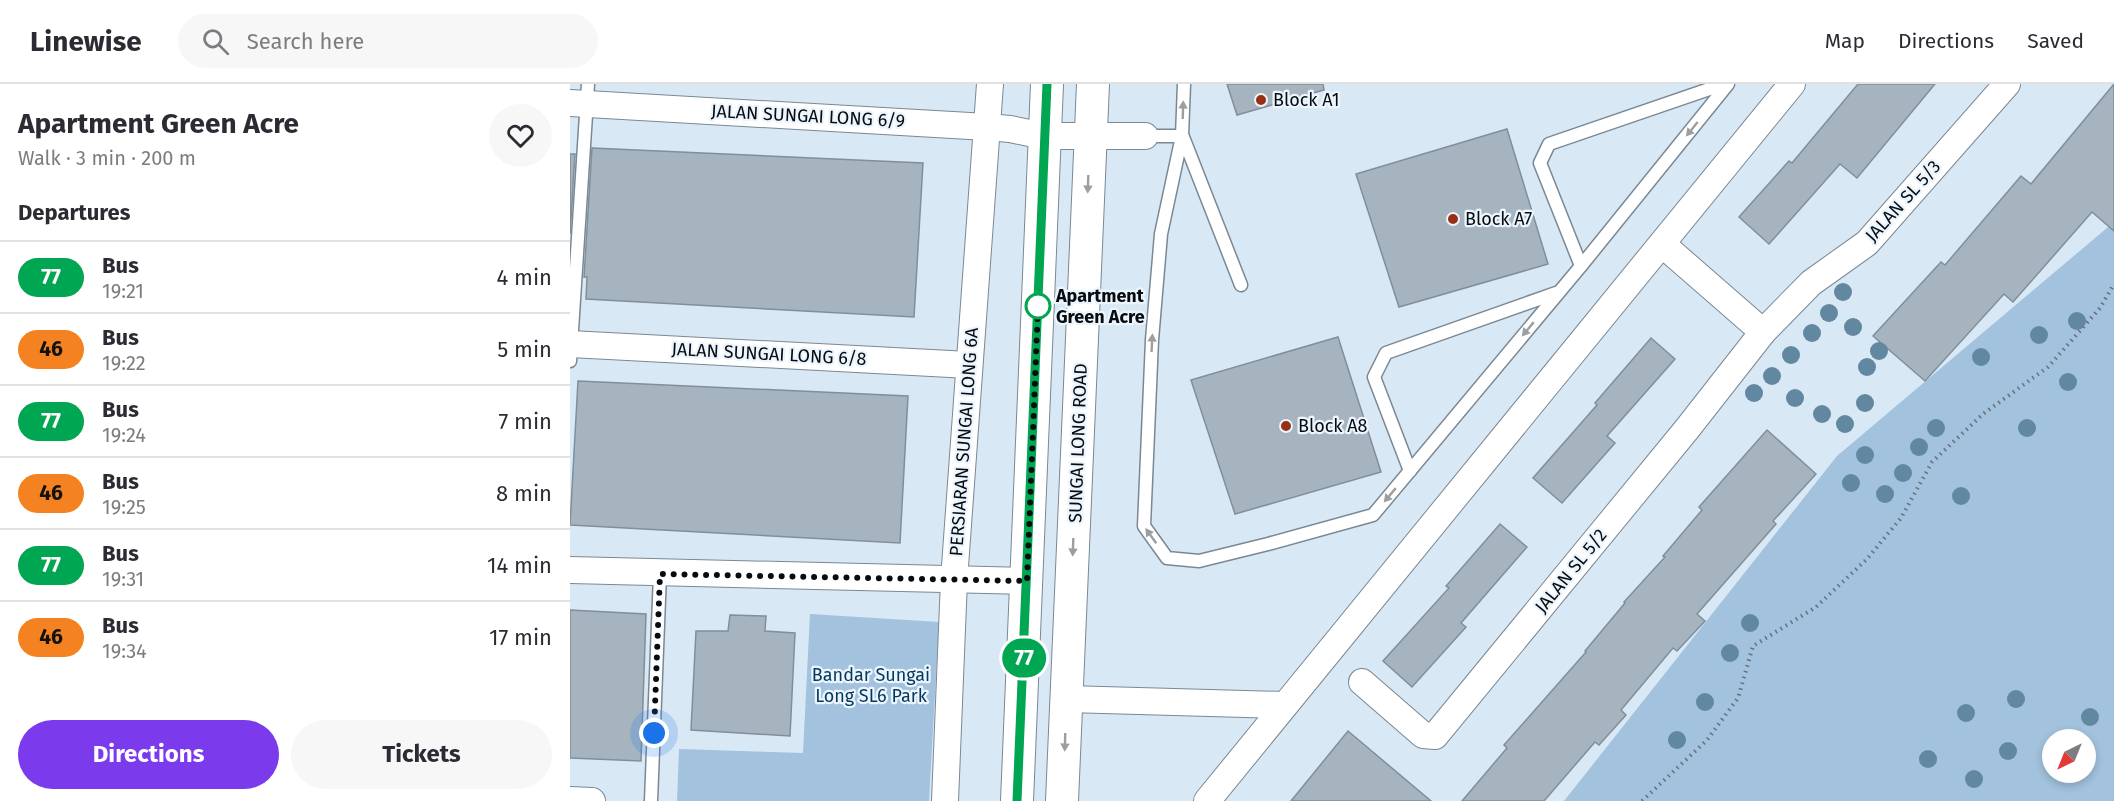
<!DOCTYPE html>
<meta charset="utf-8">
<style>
:root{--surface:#fff;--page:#f7f7f7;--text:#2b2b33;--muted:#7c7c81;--line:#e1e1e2;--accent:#7c3aed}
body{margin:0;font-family:"Fira Sans",sans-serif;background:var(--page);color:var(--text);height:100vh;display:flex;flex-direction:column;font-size:22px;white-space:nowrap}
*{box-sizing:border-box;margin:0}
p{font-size:20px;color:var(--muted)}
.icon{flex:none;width:33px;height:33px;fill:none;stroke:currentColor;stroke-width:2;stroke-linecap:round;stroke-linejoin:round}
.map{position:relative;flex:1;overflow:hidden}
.side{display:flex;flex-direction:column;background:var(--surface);width:570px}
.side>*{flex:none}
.badge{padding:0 12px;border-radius:20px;font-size:21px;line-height:39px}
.needle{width:39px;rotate:223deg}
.controls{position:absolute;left:1472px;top:645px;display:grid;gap:12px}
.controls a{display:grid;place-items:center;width:54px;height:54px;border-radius:50%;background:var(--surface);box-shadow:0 3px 9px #0003;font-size:30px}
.you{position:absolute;width:30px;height:30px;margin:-15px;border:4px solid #fff;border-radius:50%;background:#1a73e8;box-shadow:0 0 0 9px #1a73e833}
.map>.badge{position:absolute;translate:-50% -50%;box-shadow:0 0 0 3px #fff}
h2{padding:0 18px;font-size:22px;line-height:54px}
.round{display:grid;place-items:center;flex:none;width:63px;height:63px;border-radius:32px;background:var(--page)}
.head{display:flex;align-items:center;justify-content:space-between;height:102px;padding:0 18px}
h1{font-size:28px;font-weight:700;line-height:45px}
.button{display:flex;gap:12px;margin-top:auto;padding:12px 18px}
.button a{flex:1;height:69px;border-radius:36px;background:var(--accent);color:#fff;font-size:24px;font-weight:700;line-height:69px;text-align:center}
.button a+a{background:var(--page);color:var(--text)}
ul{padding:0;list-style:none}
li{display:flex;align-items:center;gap:18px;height:72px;padding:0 18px;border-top:2px solid var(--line)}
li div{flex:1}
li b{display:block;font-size:22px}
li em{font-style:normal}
li .badge{min-width:66px;font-weight:700;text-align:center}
header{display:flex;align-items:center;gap:36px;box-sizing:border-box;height:84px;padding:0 30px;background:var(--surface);border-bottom:2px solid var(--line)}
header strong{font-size:28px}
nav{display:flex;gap:33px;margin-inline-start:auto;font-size:21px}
.search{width:420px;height:54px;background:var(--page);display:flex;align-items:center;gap:15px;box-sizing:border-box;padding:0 21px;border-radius:33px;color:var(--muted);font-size:22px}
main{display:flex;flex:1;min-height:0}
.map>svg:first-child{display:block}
.green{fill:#a2c2dd;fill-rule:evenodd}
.building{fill:#a6b4c0;stroke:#818f9a;stroke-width:1.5}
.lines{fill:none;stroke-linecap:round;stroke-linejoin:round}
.service-casing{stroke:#7a8893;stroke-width:15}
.minor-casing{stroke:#7a8893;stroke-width:28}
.tertiary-casing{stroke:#7a8893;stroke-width:34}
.path{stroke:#687179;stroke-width:4;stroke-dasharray:1.5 4.5;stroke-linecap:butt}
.service{stroke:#fff;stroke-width:12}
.minor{stroke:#fff;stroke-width:26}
.tertiary{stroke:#fff;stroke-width:32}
.tree{fill:#6288a1}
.oneway{fill:#9c9e9f}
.line-casing{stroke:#fff;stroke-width:14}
.line{stroke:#00a651;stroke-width:9}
.walk{stroke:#070c10;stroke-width:6;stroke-dasharray:0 10.8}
.poi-dot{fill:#983017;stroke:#ecf5fd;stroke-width:2}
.stop-dot{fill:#fff;stroke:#00a651;stroke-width:3}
.labels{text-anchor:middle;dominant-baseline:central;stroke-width:4.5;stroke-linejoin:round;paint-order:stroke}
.poi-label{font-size:18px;fill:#070c10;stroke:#ecf5fd;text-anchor:start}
.street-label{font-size:18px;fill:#070c10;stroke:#ecf5fd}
.stop-label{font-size:18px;font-weight:bold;fill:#070c10;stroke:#ecf5fd;text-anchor:start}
.park-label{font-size:18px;fill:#00395c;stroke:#ecf5fd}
</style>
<header>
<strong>Linewise</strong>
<div class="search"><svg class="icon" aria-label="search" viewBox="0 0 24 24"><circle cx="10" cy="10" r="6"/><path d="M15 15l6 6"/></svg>Search here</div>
<nav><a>Map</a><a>Directions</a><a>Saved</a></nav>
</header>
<main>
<section class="side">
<div class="head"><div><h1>Apartment Green Acre</h1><p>Walk · 3 min · 200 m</p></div><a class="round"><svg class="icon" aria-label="heart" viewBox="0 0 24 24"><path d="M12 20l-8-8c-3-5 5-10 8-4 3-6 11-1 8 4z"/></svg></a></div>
<h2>Departures</h2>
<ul>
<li><span class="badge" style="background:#00a651;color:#fff">77</span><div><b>Bus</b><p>19:21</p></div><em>4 min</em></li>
<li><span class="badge" style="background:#f58220;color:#111">46</span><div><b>Bus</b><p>19:22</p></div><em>5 min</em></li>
<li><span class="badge" style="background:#00a651;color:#fff">77</span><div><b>Bus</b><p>19:24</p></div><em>7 min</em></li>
<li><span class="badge" style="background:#f58220;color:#111">46</span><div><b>Bus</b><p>19:25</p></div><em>8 min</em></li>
<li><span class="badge" style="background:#00a651;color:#fff">77</span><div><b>Bus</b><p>19:31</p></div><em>14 min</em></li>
<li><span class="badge" style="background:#f58220;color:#111">46</span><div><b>Bus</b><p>19:34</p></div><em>17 min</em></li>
</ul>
<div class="button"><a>Directions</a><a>Tickets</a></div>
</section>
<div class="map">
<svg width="1544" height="717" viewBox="0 0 1544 717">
<rect width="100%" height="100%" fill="#d9e8f5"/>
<g class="green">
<path d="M1544,138V717H994L1267,372ZM1482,656H1515V688H1482Z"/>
<polygon points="240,530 369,538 359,717 107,717 109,665 233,669"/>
</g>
<g class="building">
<polygon points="657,0 753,0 754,6 667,31"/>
<polygon points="1288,0 1365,0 1287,94 1270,80 1199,160 1169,133 1219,77 1222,79"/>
<polygon points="1544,0 1544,147 1522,128 1443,218 1434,210 1355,297 1303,252 1371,178 1375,181 1451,92 1461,100"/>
<polygon points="937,45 978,180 829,223 786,90"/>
<polygon points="22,64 353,79 344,233 16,215 17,193 14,193"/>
<polygon points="0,70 5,70 0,150"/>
<polygon points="768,253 811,388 665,430 621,296"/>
<polygon points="1081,254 1105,275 1037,352 1045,359 992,419 963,394 1027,321 1025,319"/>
<polygon points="8,297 338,312 330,459 0,441"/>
<polygon points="1197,346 1246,390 1203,437 1206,440 1127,530 1135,537 1107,567 1103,564 1051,626 1056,631 1029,661 1025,658 974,717 892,717 937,664 934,661 1016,568 1015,567 1055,519 1054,518 1095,473 1093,472 1132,426 1129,423"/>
<polygon points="930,440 957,463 891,539 896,543 842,603 813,577 879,504 876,502"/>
<polygon points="0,526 76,530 71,677 0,674"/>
<polygon points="160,531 196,532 195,547 225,549 220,652 121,646 126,547 158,547"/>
<polygon points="778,647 861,717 721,717"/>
</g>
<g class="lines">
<g class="service-casing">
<g id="service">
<polyline points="614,0 612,52 591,150 582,256 574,442 597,474 629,477 698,460 803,431 1011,182 1158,0"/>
<polyline points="575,52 612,52"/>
<polyline points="613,53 671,201"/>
<polyline points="1011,182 970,79 979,60 1154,0"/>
<polyline points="0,277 18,0"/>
<polyline points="840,387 804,293 816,269 986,209"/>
<polyline points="81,717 90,490"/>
</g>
</g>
<g class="minor-casing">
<g id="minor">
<polyline points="0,19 417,43 440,45 474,52 575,52"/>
<polyline points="1092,160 1193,248"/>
<polyline points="0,260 399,281"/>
<polyline points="0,486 457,497"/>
<polyline points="792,598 853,651 865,652 1117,345 1193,248 1241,199 1297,159 1437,0"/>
<polyline points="497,615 714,621"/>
<polyline points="0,716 22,717"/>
<polyline points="375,717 384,496 420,0"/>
<polyline points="637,717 1222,0"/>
</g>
</g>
<g class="tertiary-casing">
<g id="tertiary">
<polyline points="447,717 477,0"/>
<polyline points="492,717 523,0"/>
</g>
</g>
<polyline class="path" points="1072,717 1137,656 1168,614 1183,562 1246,523 1297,475 1331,434 1362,378 1413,330 1478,283 1530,224 1544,200"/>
<use href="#service" class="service"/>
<use href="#minor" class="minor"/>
<use href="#tertiary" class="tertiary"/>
</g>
<g class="tree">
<circle cx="1273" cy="208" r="9"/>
<circle cx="1259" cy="229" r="9"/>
<circle cx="1507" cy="237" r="9"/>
<circle cx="1283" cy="243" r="9"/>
<circle cx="1242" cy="249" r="9"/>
<circle cx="1469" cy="251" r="9"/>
<circle cx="1309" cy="267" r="9"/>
<circle cx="1221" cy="271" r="9"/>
<circle cx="1411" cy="273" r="9"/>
<circle cx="1297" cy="283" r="9"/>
<circle cx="1202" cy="292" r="9"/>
<circle cx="1498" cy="298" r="9"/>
<circle cx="1184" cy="309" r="9"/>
<circle cx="1225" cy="314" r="9"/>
<circle cx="1295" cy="319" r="9"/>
<circle cx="1252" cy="330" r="9"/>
<circle cx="1275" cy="340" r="9"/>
<circle cx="1366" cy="344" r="9"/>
<circle cx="1457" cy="344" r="9"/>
<circle cx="1349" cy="363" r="9"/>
<circle cx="1295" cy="371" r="9"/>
<circle cx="1333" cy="389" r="9"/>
<circle cx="1281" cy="399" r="9"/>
<circle cx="1315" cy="410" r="9"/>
<circle cx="1391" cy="412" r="9"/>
<circle cx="1180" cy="539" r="9"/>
<circle cx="1160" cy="569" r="9"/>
<circle cx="1446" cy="615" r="9"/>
<circle cx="1135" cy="618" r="9"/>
<circle cx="1396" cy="629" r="9"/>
<circle cx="1520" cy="633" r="9"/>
<circle cx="1107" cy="656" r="9"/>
<circle cx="1438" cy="667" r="9"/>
<circle cx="1358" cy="675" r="9"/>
<circle cx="1404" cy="695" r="9"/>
</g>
<defs><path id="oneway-solid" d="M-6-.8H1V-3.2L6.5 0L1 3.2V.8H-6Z" transform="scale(1.5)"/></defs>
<g class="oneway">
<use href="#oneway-solid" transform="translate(613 26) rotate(-88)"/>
<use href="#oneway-solid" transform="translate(1122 45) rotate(129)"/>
<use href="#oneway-solid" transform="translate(518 100) rotate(92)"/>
<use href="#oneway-solid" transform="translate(958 245) rotate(130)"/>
<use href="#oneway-solid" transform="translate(582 259) rotate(-87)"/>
<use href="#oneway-solid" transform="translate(820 411) rotate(130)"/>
<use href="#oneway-solid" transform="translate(581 452) rotate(-126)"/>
<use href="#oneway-solid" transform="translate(503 463) rotate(92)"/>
<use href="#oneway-solid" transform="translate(495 658) rotate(92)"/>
</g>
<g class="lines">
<g class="line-casing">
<polyline id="line" points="447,717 477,0"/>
</g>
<use href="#line" class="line"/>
<polyline class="walk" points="84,649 90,490 457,497 468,222"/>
</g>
<g class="poi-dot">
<circle cx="691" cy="16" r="6"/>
<circle cx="883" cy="135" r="6"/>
<circle cx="716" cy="342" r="6"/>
</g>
<circle class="stop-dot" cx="468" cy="222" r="12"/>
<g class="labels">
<g class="poi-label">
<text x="703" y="16">Block A1</text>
<text x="895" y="135">Block A7</text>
<text x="728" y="342">Block A8</text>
</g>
<g class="street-label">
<text transform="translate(238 32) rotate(3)">JALAN SUNGAI LONG 6/9</text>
<text transform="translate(1333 117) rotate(-48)">JALAN SL 5/3</text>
<text transform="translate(199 270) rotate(3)">JALAN SUNGAI LONG 6/8</text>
<text transform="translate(394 358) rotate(-86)">PERSIARAN SUNGAI LONG 6A</text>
<text transform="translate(508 359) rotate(-88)">SUNGAI LONG ROAD</text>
<text transform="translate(1001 487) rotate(-51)">JALAN SL 5/2</text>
</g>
<g class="stop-label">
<text x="486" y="212">Apartment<tspan x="486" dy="21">Green Acre</tspan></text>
</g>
<g class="park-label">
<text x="301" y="591">Bandar Sungai<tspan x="301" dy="21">Long SL6 Park</tspan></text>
</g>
</g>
</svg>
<div class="controls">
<a><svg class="needle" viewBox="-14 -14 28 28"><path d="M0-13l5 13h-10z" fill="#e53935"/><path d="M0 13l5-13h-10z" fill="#7c7c81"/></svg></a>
</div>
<div class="you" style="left:84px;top:649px"></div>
<b class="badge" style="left:454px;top:574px;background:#00a651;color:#fff">77</b>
</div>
</main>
